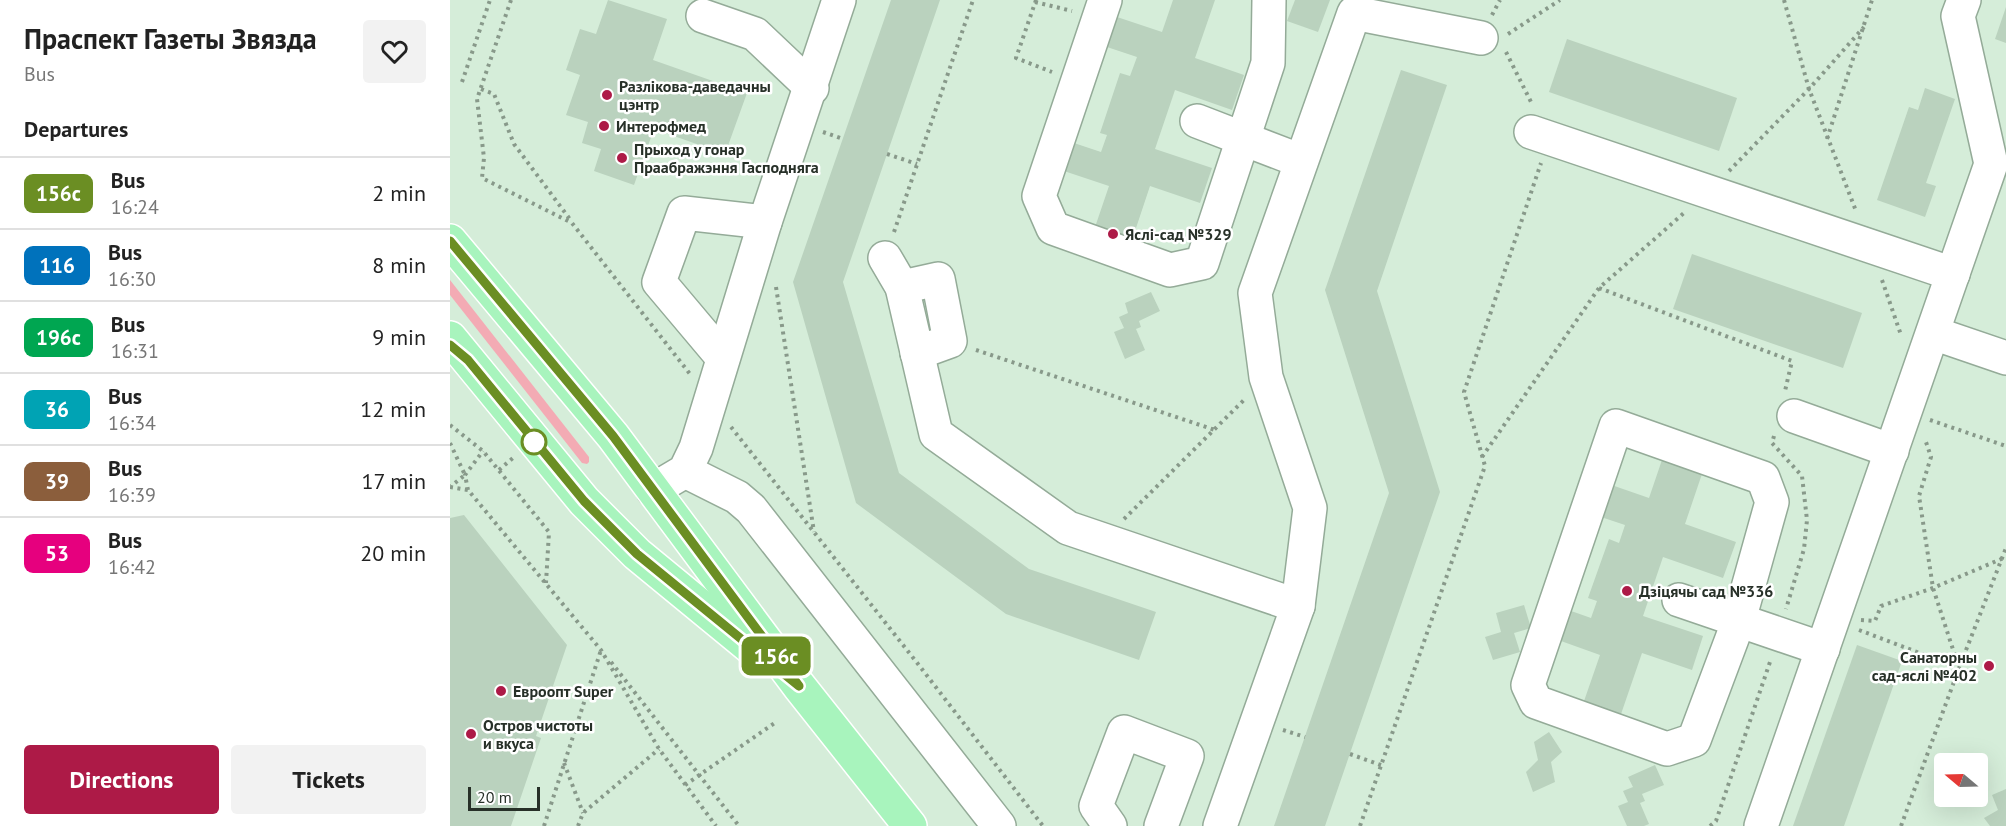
<!DOCTYPE html>
<meta charset="utf-8">
<style>
:root{--surface:#fff;--page:#f2f2f2;--text:#222;--muted:#767676;--line:#e0e0e0;--accent:#ad1a47}
body{margin:0;font-family:"PT Sans",sans-serif;background:var(--page);color:var(--text);height:100vh;display:flex;flex-direction:column;font-size:22px;white-space:nowrap}
*{box-sizing:border-box;margin:0}
p{font-size:20px;color:var(--muted)}
.icon{flex:none;width:33px;height:33px;fill:none;stroke:currentColor;stroke-width:2;stroke-linecap:round;stroke-linejoin:round}
.map{position:relative;flex:1;overflow:hidden}
.panel{display:flex;flex-direction:column;background:var(--surface);width:450px}
.panel>*{flex:none}
.badge{padding:0 12px;border-radius:9px;font-size:21px;line-height:39px}
.needle{width:39px;rotate:289deg}
.buttons{position:absolute;left:1484px;top:753px;display:grid;gap:12px}
.buttons a{display:grid;place-items:center;width:54px;height:54px;border-radius:6px;background:var(--surface);box-shadow:0 6px 24px #0002;font-size:30px}
.scale{position:absolute;left:18px;bottom:15px;width:72px;box-sizing:border-box;padding-left:6px;border:3px solid #273028;border-top:0;font-size:16px;line-height:21px;white-space:nowrap;color:#273028;-webkit-text-stroke:4px #fff;paint-order:stroke}
.map>.badge{position:absolute;translate:-50% -50%;box-shadow:0 0 0 3px #fff}
h2{padding:0 24px;font-size:22px;line-height:54px}
.round{display:grid;place-items:center;flex:none;width:63px;height:63px;border-radius:6px;background:var(--page)}
.headline{display:flex;align-items:center;justify-content:space-between;height:102px;padding:0 24px}
h1{font-size:28px;font-weight:800;line-height:45px}
.cta{display:flex;gap:12px;margin-top:auto;padding:12px 24px}
.cta a{flex:1;height:69px;border-radius:6px;background:var(--accent);color:#fff;font-size:24px;font-weight:800;line-height:69px;text-align:center}
.cta a+a{background:var(--page);color:var(--text)}
ul{padding:0;list-style:none}
li{display:flex;align-items:center;gap:18px;height:72px;padding:0 24px;border-top:2px solid var(--line)}
li div{flex:1}
li b{display:block;font-size:22px}
li em{font-style:normal}
li .badge{min-width:66px;font-weight:700;text-align:center}
main{display:flex;flex:1;min-height:0}
.map>svg:first-child{display:block}
.green{fill:#f3abb4}
.building{fill:#bad2be}
.lines{fill:none;stroke-linecap:round;stroke-linejoin:round}
.minor-casing{stroke:#94ab98;stroke-width:36}
.major-casing{stroke:#fff;stroke-width:36}
.path{stroke:#88998a;stroke-width:4;stroke-dasharray:3 4.5;stroke-linecap:butt}
.minor{stroke:#fff;stroke-width:33}
.major{stroke:#a8f4bd;stroke-width:33}
.line-casing{stroke:#fff;stroke-width:14}
.line{stroke:#6b8e23;stroke-width:9}
.poi-dot{fill:#ad1a47;stroke:#fff;stroke-width:2}
.stop-dot{fill:#fff;stroke:#6b8e23;stroke-width:3}
.labels{text-anchor:middle;dominant-baseline:central;stroke-width:5;stroke-linejoin:round;paint-order:stroke}
.poi-label{font-size:16px;font-weight:bold;fill:#273028;stroke:#fff;text-anchor:start}
</style>
<main>
<section class="panel">
<div class="headline"><div><h1>Праспект Газеты Звязда</h1><p>Bus</p></div><a class="round"><svg class="icon" aria-label="heart" viewBox="0 0 24 24"><path d="M12 20l-8-8c-3-5 5-10 8-4 3-6 11-1 8 4z"/></svg></a></div>
<h2>Departures</h2>
<ul>
<li><span class="badge" style="background:#6b8e23;color:#fff">156с</span><div><b>Bus</b><p>16:24</p></div><em>2 min</em></li>
<li><span class="badge" style="background:#0072bc;color:#fff">116</span><div><b>Bus</b><p>16:30</p></div><em>8 min</em></li>
<li><span class="badge" style="background:#00a651;color:#fff">196с</span><div><b>Bus</b><p>16:31</p></div><em>9 min</em></li>
<li><span class="badge" style="background:#00a3b4;color:#fff">36</span><div><b>Bus</b><p>16:34</p></div><em>12 min</em></li>
<li><span class="badge" style="background:#8b5e3c;color:#fff">39</span><div><b>Bus</b><p>16:39</p></div><em>17 min</em></li>
<li><span class="badge" style="background:#e6007e;color:#fff">53</span><div><b>Bus</b><p>16:42</p></div><em>20 min</em></li>
</ul>
<div class="cta"><a>Directions</a><a>Tickets</a></div>
</section>
<div class="map">
<svg width="1556" height="826" viewBox="0 0 1556 826">
<rect width="100%" height="100%" fill="#d5edd9"/>
<polygon class="green" points="0,280 139,457 139,462 137,464 132,463 0,295"/>
<g class="building">
<polygon points="158,0 217,19 203,60 297,93 275,154 204,129 184,185 144,171 151,149 132,143 138,122 116,115 130,75 116,70 130,29 146,34"/>
<polygon points="441,0 490,0 393,282 449,473 579,569 706,612 689,660 556,614 406,503 343,282"/>
<polygon points="723,0 765,0 745,58 794,75 782,110 725,90 705,149 762,168 750,203 700,186 679,249 642,236 659,186 605,168 615,140 651,152 657,135 650,133 670,73 680,76 687,57 648,44 658,14 712,32"/>
<polygon points="845,0 880,0 868,32 837,21"/>
<polygon points="1556,7 1556,43 1545,39"/>
<polygon points="1117,39 1287,98 1269,151 1099,92"/>
<polygon points="951,70 997,85 927,291 990,492 875,826 824,826 939,493 875,290"/>
<polygon points="1475,88 1505,99 1476,183 1486,186 1475,217 1427,200 1459,107 1468,110"/>
<polygon points="1242,254 1412,313 1393,368 1223,309"/>
<polygon points="701,292 710,311 689,321 691,327 686,329 695,350 675,359 664,332 674,328 669,317 678,313 675,303"/>
<polygon points="1214,454 1254,468 1235,524 1286,542 1273,578 1213,557 1193,616 1253,636 1242,670 1192,653 1170,717 1133,704 1150,655 1097,636 1107,606 1141,618 1147,601 1138,598 1159,539 1169,543 1175,525 1139,513 1150,481 1199,498"/>
<polygon points="14,515 117,645 86,736 91,738 61,826 0,826 0,518"/>
<polygon points="1074,605 1081,628 1064,633 1070,652 1043,660 1035,637 1051,632 1046,613"/>
<polygon points="1407,645 1452,661 1394,826 1343,826"/>
<polygon points="1099,732 1112,752 1101,762 1105,782 1083,792 1076,772 1088,760 1084,742"/>
<polygon points="1205,765 1214,785 1192,794 1195,801 1190,803 1199,824 1194,826 1177,826 1168,806 1178,802 1173,791 1183,787 1178,777"/>
<polygon points="1556,789 1556,826 1540,826 1534,818 1548,810 1542,795"/>
</g>
<g class="lines">
<g class="minor-casing">
<g id="minor">
<polyline points="655,0 589,196 603,228 720,270 752,263 818,63 819,0"/>
<polyline points="253,16 305,34 362,88"/>
<polyline points="747,121 851,161"/>
<polyline points="1081,132 1503,274"/>
<polyline points="435,258 452,287 486,434 618,528 848,606"/>
<polyline points="452,287 488,279 500,341 467,353"/>
<polyline points="1483,333 1556,358"/>
<polyline points="273,358 209,282 234,213 315,222"/>
<polyline points="1344,416 1442,451"/>
<polygon points="1166,426 1313,478 1322,502 1289,620 1244,740 1217,749 1086,702 1078,685"/>
<polyline points="235,471 287,497 301,509 549,826"/>
<polyline points="203,490 235,471 246,448 315,222 389,0"/>
<polyline points="1229,600 1373,649"/>
<polyline points="660,826 646,806 674,732 737,756 711,826"/>
<polyline points="770,826 848,606 860,508 816,377 805,293 904,13 1031,38"/>
<polyline points="1311,826 1541,164 1508,16 1514,0"/>
</g>
</g>
<g class="major-casing">
<g id="major">
<polyline points="0,241 163,436 349,686 460,826"/>
<polyline points="0,338 134,501 187,554 310,655"/>
</g>
</g>
<g class="path">
<polyline points="61,0 27,99 34,158 32,178 122,223 240,374"/>
<polyline points="586,0 566,58 602,72"/>
<polyline points="1334,0 1359,89 1406,211"/>
<polyline points="585,2 622,11"/>
<polyline points="1042,15 1050,0"/>
<polyline points="1058,34 1110,0"/>
<polyline points="1056,52 1082,104"/>
<polyline points="12,82 40,0"/>
<polyline points="31,89 44,94 64,144 122,222"/>
<polyline points="373,132 393,139"/>
<polyline points="1377,139 1422,0"/>
<polyline points="437,154 467,164"/>
<polyline points="1279,171 1359,89 1414,27"/>
<polyline points="444,232 523,0"/>
<polyline points="1432,280 1451,335"/>
<polyline points="326,287 364,532"/>
<polyline points="1149,288 1342,361 1335,391"/>
<polyline points="526,350 765,430"/>
<polyline points="1480,420 1556,446"/>
<polyline points="0,425 33,451 99,532 96,583"/>
<polyline points="281,427 468,664 593,826"/>
<polyline points="1324,436 1322,443 1352,476 1357,520 1354,549 1336,609"/>
<polyline points="0,443 15,475 1,486"/>
<polyline points="1032,457 1149,288 1234,213"/>
<polyline points="49,470 64,457"/>
<polyline points="0,487 18,490 151,650 209,749 266,826"/>
<polyline points="18,490 15,475 33,451"/>
<polyline points="674,519 795,399"/>
<polyline points="1411,620 1425,621 1431,606 1483,588 1556,557"/>
<polyline points="1409,630 1509,668 1483,588 1469,496 1481,457 1475,439"/>
<polyline points="161,662 289,826"/>
<polyline points="833,730 855,737"/>
<polyline points="900,754 931,765"/>
<polyline points="114,763 133,813"/>
<polyline points="235,785 326,722"/>
<polyline points="94,826 151,650"/>
<polyline points="128,826 133,813 209,749"/>
<polyline points="910,826 1035,466 1014,392 1091,163"/>
<polyline points="1260,826 1266,821 1321,659"/>
<polyline points="1451,826 1509,668 1556,548"/>
</g>
<use href="#minor" class="minor"/>
<use href="#major" class="major"/>
</g>
<g class="lines">
<g class="line-casing">
<polyline id="line" points="0,241 163,436 349,686 187,554 134,501 18,360 0,345"/>
</g>
<use href="#line" class="line"/>
</g>
<g class="poi-dot">
<circle cx="157" cy="95" r="6"/>
<circle cx="154" cy="126" r="6"/>
<circle cx="172" cy="158" r="6"/>
<circle cx="663" cy="234" r="6"/>
<circle cx="1177" cy="591" r="6"/>
<circle cx="1539" cy="666" r="6"/>
<circle cx="51" cy="691" r="6"/>
<circle cx="21" cy="734" r="6"/>
</g>
<circle class="stop-dot" cx="84" cy="442" r="12"/>
<g class="labels">
<g class="poi-label">
<text x="169" y="86">Разлікова-даведачны<tspan x="169" dy="18">цэнтр</tspan></text>
<text x="166" y="126">Интерофмед</text>
<text x="184" y="149">Прыход у гонар<tspan x="184" dy="18">Праабражэння Гасподняга</tspan></text>
<text x="675" y="234">Яслі-сад №329</text>
<text x="1189" y="591">Дзіцячы сад №336</text>
<text x="1527" y="657" text-anchor="end">Санаторны<tspan x="1527" dy="18">сад-яслі №402</tspan></text>
<text x="63" y="691">Евроопт Super</text>
<text x="33" y="725">Остров чистоты<tspan x="33" dy="18">и вкуса</tspan></text>
</g>
</g>
</svg>
<div class="buttons">
<a><svg class="needle" viewBox="-14 -14 28 28"><path d="M0-13l5 13h-10z" fill="#e53935"/><path d="M0 13l5-13h-10z" fill="#767676"/></svg></a>
</div>
<div class="scale">20 m</div>
<b class="badge" style="left:326px;top:656px;background:#6b8e23;color:#fff">156с</b>
</div>
</main>
